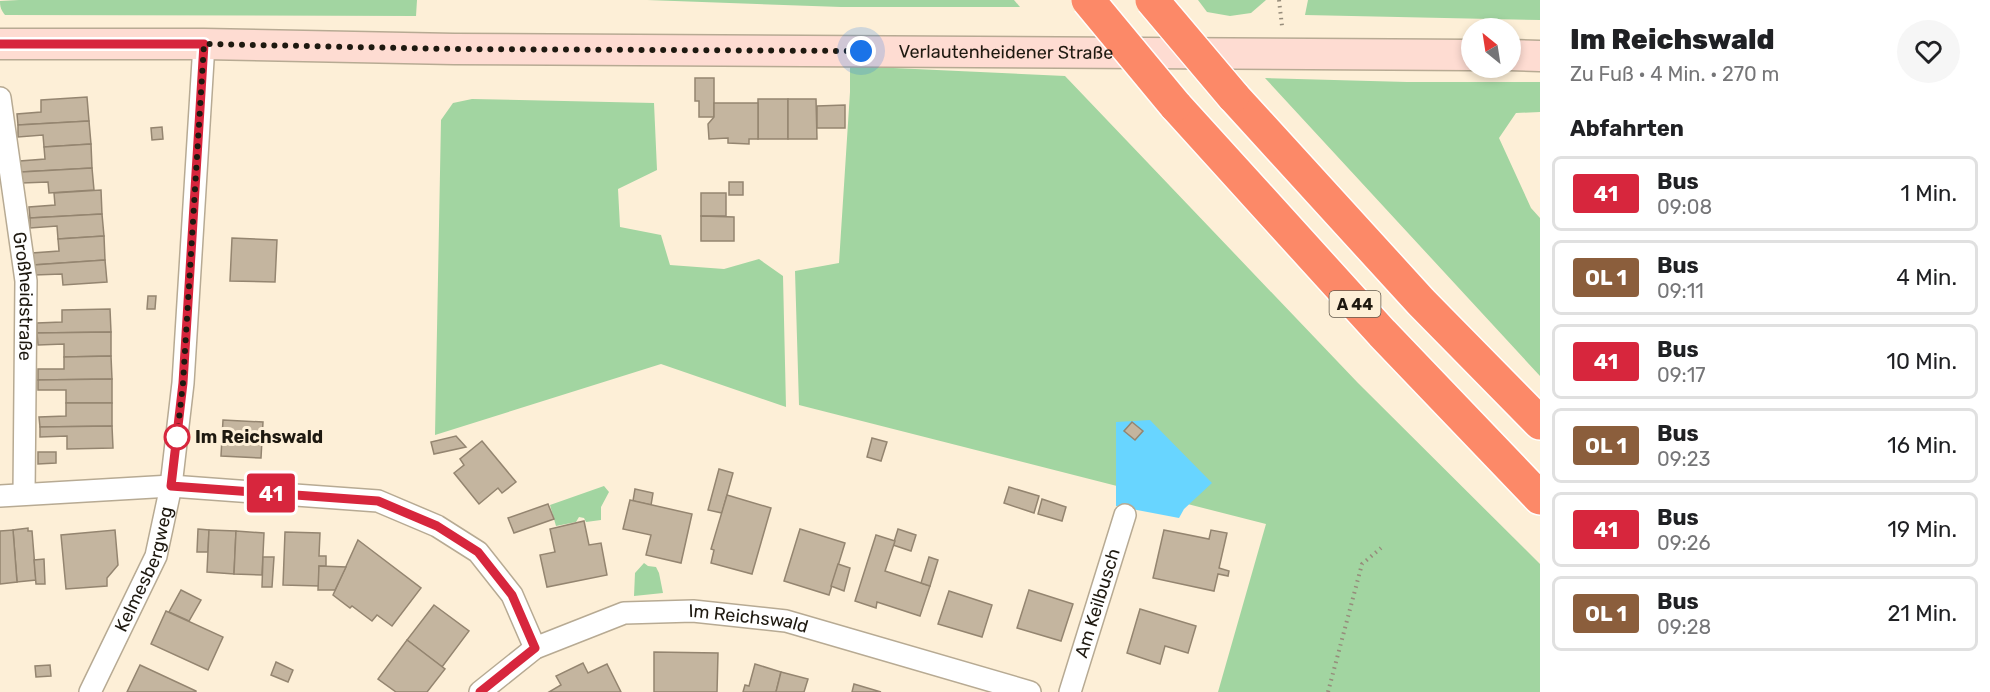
<!DOCTYPE html>
<html lang="de">
<meta charset="utf-8">
<style>
:root{--surface:#fff;--page:#f6f6f6;--text:#202124;--muted:#757577;--line:#e0e0e0}
body{margin:0;font-family:Rubik,sans-serif;background:var(--page);color:var(--text);height:100vh;display:flex;flex-direction:column;font-size:22px;white-space:nowrap}
*{box-sizing:border-box;margin:0}
p{font-size:20px;color:var(--muted)}
.icon{flex:none;width:33px;height:33px;fill:none;stroke:currentColor;stroke-width:2;stroke-linecap:round;stroke-linejoin:round}
.map{position:relative;flex:1;overflow:hidden}
.panel{display:flex;flex-direction:column;background:var(--surface);width:450px}
.panel>*{flex:none}
.badge{padding:0 12px;border-radius:4px;font-size:21px;line-height:39px}
.needle{width:39px;rotate:330deg}
.controls{position:absolute;left:1461px;top:18px;display:grid;gap:12px}
.controls a{display:grid;place-items:center;width:60px;height:60px;border-radius:50%;background:var(--surface);box-shadow:0 3px 9px #0003;font-size:30px}
.you{position:absolute;width:30px;height:30px;margin:-15px;border:4px solid #fff;border-radius:50%;background:#1a73e8;box-shadow:0 0 0 9px #1a73e833}
.map>.badge{position:absolute;translate:-50% -50%;box-shadow:0 0 0 3px #fff}
h2{padding:0 30px;font-size:22px;line-height:54px}
.round{display:grid;place-items:center;flex:none;width:63px;height:63px;border-radius:32px;background:var(--page)}
.summary{display:flex;align-items:center;justify-content:space-between;height:102px;padding:0 30px}
h1{font-size:28px;font-weight:800;line-height:45px}
ul{padding:0;list-style:none}
li{display:flex;align-items:center;gap:18px;height:75px;margin:0 12px 9px;padding:0 18px;border:3px solid var(--line);border-radius:9px}
li div{flex:1}
li b{display:block;font-size:22px}
li em{font-style:normal}
li .badge{min-width:66px;font-weight:700;text-align:center}
main{display:flex;flex:1;min-height:0}
.map>svg:first-child{display:block}
.green{fill:#a2d5a1}
.water{fill:#68d5ff}
.building{fill:#c4b59f;stroke:#948570;stroke-width:1.5}
.lines{fill:none;stroke-linecap:round;stroke-linejoin:round}
.street-casing{stroke:#b7aa93;stroke-width:24}
.secondary-casing{stroke:#b7aa93;stroke-width:33}
.highway-casing{stroke:#fff;stroke-width:36}
.path{stroke:#968c7b;stroke-width:4;stroke-dasharray:1.5 4.5;stroke-linecap:butt}
.street{stroke:#fff;stroke-width:21}
.secondary{stroke:#fedcd2;stroke-width:30}
.highway{stroke:#fc8968;stroke-width:33}
.highway-bridge-casing{stroke:#fff;stroke-width:36;stroke-linecap:butt}
.highway-bridge{stroke:#fc8968;stroke-width:33}
.line-casing{stroke:#fff;stroke-width:14}
.line{stroke:#d7263d;stroke-width:9}
.walk{stroke:#1e1910;stroke-width:6;stroke-dasharray:0 10.8}
.stop-dot{fill:#fff;stroke:#d7263d;stroke-width:3}
.labels{text-anchor:middle;dominant-baseline:central;stroke-width:6;stroke-linejoin:round;paint-order:stroke}
.shield{fill:#fdefd7;stroke:#61594c;stroke-width:1.5}
.shield-label{font-size:16px;font-weight:bold;fill:#1e1910}
.street-label{font-size:18px;fill:#1e1910;stroke:#fdefd7}
.stop-label{font-size:18px;font-weight:bold;fill:#1e1910;stroke:#fdefd7;text-anchor:start}
</style>
<main>
<div class="map">
<svg width="1540" height="692" viewBox="0 0 1540 692">
<rect width="100%" height="100%" fill="#fdefd7"/>
<g class="green">
<path d="M417,0L416,16L5,15C1,10 0,7 0,1L19,0Z"/>
<polygon points="647,0 1014,0 1020,7 841,7"/>
<polygon points="1198,0 1266,0 1251,13 1230,16 1207,12"/>
<polygon points="1308,0 1540,0 1540,20 1305,15"/>
<polygon points="850,66 1065,76 1358,383 1540,564 1540,692 1218,692 1266,524 799,405 795,271 839,263 850,92"/>
<polygon points="1265,78 1407,82 1540,82 1540,112 1516,113 1499,138 1531,208 1540,218 1540,376"/>
<polygon points="472,99 654,103 657,170 618,189 620,227 661,235 670,265 724,269 759,259 783,276 786,407 661,364 435,435 441,120 453,103"/>
<polygon points="604,486 609,492 601,507 601,520 586,522 584,518 579,517 576,522 556,526 550,505"/>
<polygon points="644,563 648,566 656,567 659,573 663,593 634,596 635,573"/>
</g>
<polygon class="water" points="1150,420 1212,483 1184,509 1179,518 1116,506 1116,422"/>
<g class="building">
<polygon points="695,78 714,78 714,117 699,117 699,101 695,101"/>
<polygon points="87,97 89,121 18,125 17,114 41,112 41,100"/>
<rect x="758" y="99" width="30" height="40"/>
<polygon points="788,99 816,99 817,139 788,139"/>
<polygon points="714,103 758,103 758,139 749,139 749,144 728,143 728,138 709,139 708,124 714,117"/>
<polygon points="845,105 845,128 817,128 817,106"/>
<polygon points="89,121 91,144 44,147 43,135 18,137 18,125"/>
<polygon points="162,127 163,139 152,140 151,128"/>
<polygon points="91,144 92,168 21,172 20,161 45,159 44,147"/>
<polygon points="92,168 94,190 49,193 48,182 22,183 21,172"/>
<rect x="729" y="182" width="14" height="13"/>
<polygon points="101,190 102,214 30,218 29,207 55,205 54,193"/>
<rect x="701" y="193" width="25" height="23"/>
<polygon points="102,214 104,236 58,239 57,226 30,228 30,218"/>
<polygon points="701,216 734,217 734,241 701,241"/>
<polygon points="104,236 105,260 33,265 32,253 59,251 58,239"/>
<polygon points="232,238 277,240 275,282 230,281"/>
<polygon points="105,260 107,282 63,285 62,274 34,275 33,265"/>
<polygon points="148,296 156,296 155,309 147,309"/>
<polygon points="110,309 111,332 37,333 37,323 62,322 62,310"/>
<polygon points="111,332 111,356 64,357 64,344 38,345 37,333"/>
<polygon points="111,356 112,379 38,380 38,369 64,369 64,357"/>
<polygon points="112,379 112,403 66,403 66,390 38,390 38,380"/>
<polygon points="66,403 112,403 112,426 40,427 39,417 66,416"/>
<polygon points="223,420 263,422 261,458 221,456"/>
<polygon points="1132,422 1143,431 1135,440 1124,431"/>
<polygon points="112,426 113,448 67,449 67,436 40,437 40,427"/>
<polygon points="456,436 466,447 434,454 431,442"/>
<polygon points="872,438 887,442 881,461 867,457"/>
<polygon points="482,441 516,482 502,493 498,488 479,504 454,473 464,465 460,459"/>
<polygon points="38,452 56,452 56,463 38,464"/>
<polygon points="719,469 733,473 722,513 708,510"/>
<polygon points="1009,487 1039,496 1034,513 1004,503"/>
<polygon points="635,489 653,493 651,505 633,501"/>
<polygon points="727,495 771,508 752,574 711,563 714,550 711,549"/>
<polygon points="1042,499 1066,507 1062,521 1038,514"/>
<polygon points="630,500 692,514 681,563 646,555 651,535 623,529"/>
<polygon points="548,504 554,519 514,533 508,518"/>
<polygon points="584,521 589,545 601,543 607,575 547,587 540,555 555,552 550,529"/>
<polygon points="28,528 28,531 32,531 36,580 17,582 13,530"/>
<polygon points="198,529 209,530 208,552 197,552"/>
<polygon points="800,529 845,543 829,595 784,581"/>
<polygon points="898,529 916,535 911,551 893,545"/>
<polygon points="13,530 17,582 0,584 0,531"/>
<polygon points="115,530 118,565 107,578 107,586 66,589 61,535"/>
<polygon points="209,530 236,531 234,574 207,572"/>
<polygon points="1164,530 1209,539 1211,530 1227,533 1219,568 1229,571 1228,576 1218,574 1214,591 1153,578"/>
<polygon points="236,531 264,533 262,575 234,574"/>
<polygon points="285,532 320,533 319,556 326,556 326,566 319,566 319,586 283,585"/>
<polygon points="876,535 895,541 885,571 930,586 920,616 877,602 876,608 855,601"/>
<polygon points="358,540 421,588 392,626 377,615 372,621 352,606 350,608 333,595"/>
<polygon points="263,557 274,557 272,587 262,587"/>
<polygon points="929,557 938,560 930,586 921,583"/>
<polygon points="44,559 45,584 36,584 34,560"/>
<polygon points="838,564 850,568 844,591 831,586"/>
<polygon points="319,566 346,567 335,590 318,590"/>
<polygon points="181,590 201,600 189,621 169,612"/>
<polygon points="1029,590 1073,604 1061,641 1017,628"/>
<polygon points="949,591 992,605 982,637 938,624"/>
<polygon points="434,605 469,631 442,667 407,640"/>
<polygon points="1140,609 1196,626 1188,653 1165,646 1160,664 1127,653"/>
<polygon points="166,611 223,637 208,670 151,644"/>
<polygon points="407,640 445,669 427,692 396,692 378,679"/>
<polygon points="654,652 718,653 717,692 654,692"/>
<polygon points="276,662 293,670 288,682 271,675"/>
<polygon points="583,663 588,673 607,664 621,692 549,692 561,685 556,676"/>
<polygon points="755,664 781,672 776,692 743,692 745,685 749,686"/>
<polygon points="50,665 51,676 36,677 35,666"/>
<polygon points="140,665 196,691 196,692 127,692"/>
<polygon points="781,672 808,679 804,692 776,692"/>
<polygon points="854,684 881,692 852,692"/>
</g>
<g class="lines">
<g class="street-casing">
<g id="street">
<path id="s1" d="M0,98L26,281L24,494"/>
<polyline points="0,496 171,486 378,501 437,526 478,552 512,595 535,648"/>
<path id="s2" d="M90,692L156,556L171,486L183,383L204,44"/>
<path id="s3" d="M480,692L535,648L624,613L693,611L786,621L1030,692"/>
<path id="s4" d="M1070,692L1125,515"/>
</g>
</g>
<g class="secondary-casing">
<g id="secondary">
<path id="s5" d="M0,44H204L454,49L1472,55"/>
<polyline points="1510,55 1540,56"/>
</g>
</g>
<g class="highway-casing">
<g id="highway">
<polyline points="1233,96 1421,302 1540,423"/>
<polyline points="1175,105 1382,333 1540,498"/>
</g>
</g>
<g class="path">
<polyline points="1279,0 1282,26"/>
<polyline points="1328,692 1362,564 1381,548"/>
</g>
<use href="#street" class="street"/>
<use href="#secondary" class="secondary"/>
<use href="#highway" class="highway"/>
<g class="highway-bridge-casing">
<g id="highway-bridge">
<polyline points="1088,0 1175,105"/>
<polyline points="1152,0 1233,96"/>
</g>
</g>
<use href="#highway-bridge" class="highway-bridge"/>
</g>
<g class="lines">
<g class="line-casing">
<polyline id="line" points="0,44 204,44 183,383 171,486 378,501 437,526 478,552 512,595 535,648 480,692"/>
</g>
<use href="#line" class="line"/>
<polyline class="walk" points="177,437 183,383 204,44 454,49 861,51"/>
</g>
<circle class="stop-dot" cx="177" cy="437" r="12"/>
<g class="labels">
<rect class="shield" x="1329.5" y="291" width="51" height="26" rx="4.5"/>
<g class="shield-label">
<text x="1355" y="304">A 44</text>
</g>
<g class="street-label">
<text stroke="none"><textPath href="#s5" startOffset="1006">Verlautenheidener Straße</textPath></text>
<text stroke="none"><textPath href="#s1" startOffset="200">Großheidstraße</textPath></text>
<text stroke="none"><textPath href="#s2" startOffset="135">Kelmesbergweg</textPath></text>
<text stroke="none"><textPath href="#s4" startOffset="93">Am Keilbusch</textPath></text>
<text stroke="none"><textPath href="#s3" startOffset="291">Im Reichswald</textPath></text>
</g>
<g class="stop-label">
<text x="195" y="437">Im Reichswald</text>
</g>
</g>
</svg>
<div class="controls">
<a><svg class="needle" viewBox="-14 -14 28 28"><path d="M0-13l5 13h-10z" fill="#e53935"/><path d="M0 13l5-13h-10z" fill="#757577"/></svg></a>
</div>
<div class="you" style="left:861px;top:51px"></div>
<b class="badge" style="left:271px;top:493px;background:#d7263d;color:#fff">41</b>
</div>
<section class="panel">
<div class="summary"><div><h1>Im Reichswald</h1><p>Zu Fuß · 4 Min. · 270 m</p></div><a class="round"><svg class="icon" aria-label="heart" viewBox="0 0 24 24"><path d="M12 20l-8-8c-3-5 5-10 8-4 3-6 11-1 8 4z"/></svg></a></div>
<h2>Abfahrten</h2>
<ul>
<li><span class="badge" style="background:#d7263d;color:#fff">41</span><div><b>Bus</b><p>09:08</p></div><em>1 Min.</em></li>
<li><span class="badge" style="background:#8b5e3c;color:#fff">OL 1</span><div><b>Bus</b><p>09:11</p></div><em>4 Min.</em></li>
<li><span class="badge" style="background:#d7263d;color:#fff">41</span><div><b>Bus</b><p>09:17</p></div><em>10 Min.</em></li>
<li><span class="badge" style="background:#8b5e3c;color:#fff">OL 1</span><div><b>Bus</b><p>09:23</p></div><em>16 Min.</em></li>
<li><span class="badge" style="background:#d7263d;color:#fff">41</span><div><b>Bus</b><p>09:26</p></div><em>19 Min.</em></li>
<li><span class="badge" style="background:#8b5e3c;color:#fff">OL 1</span><div><b>Bus</b><p>09:28</p></div><em>21 Min.</em></li>
</ul>
</section>
</main>
